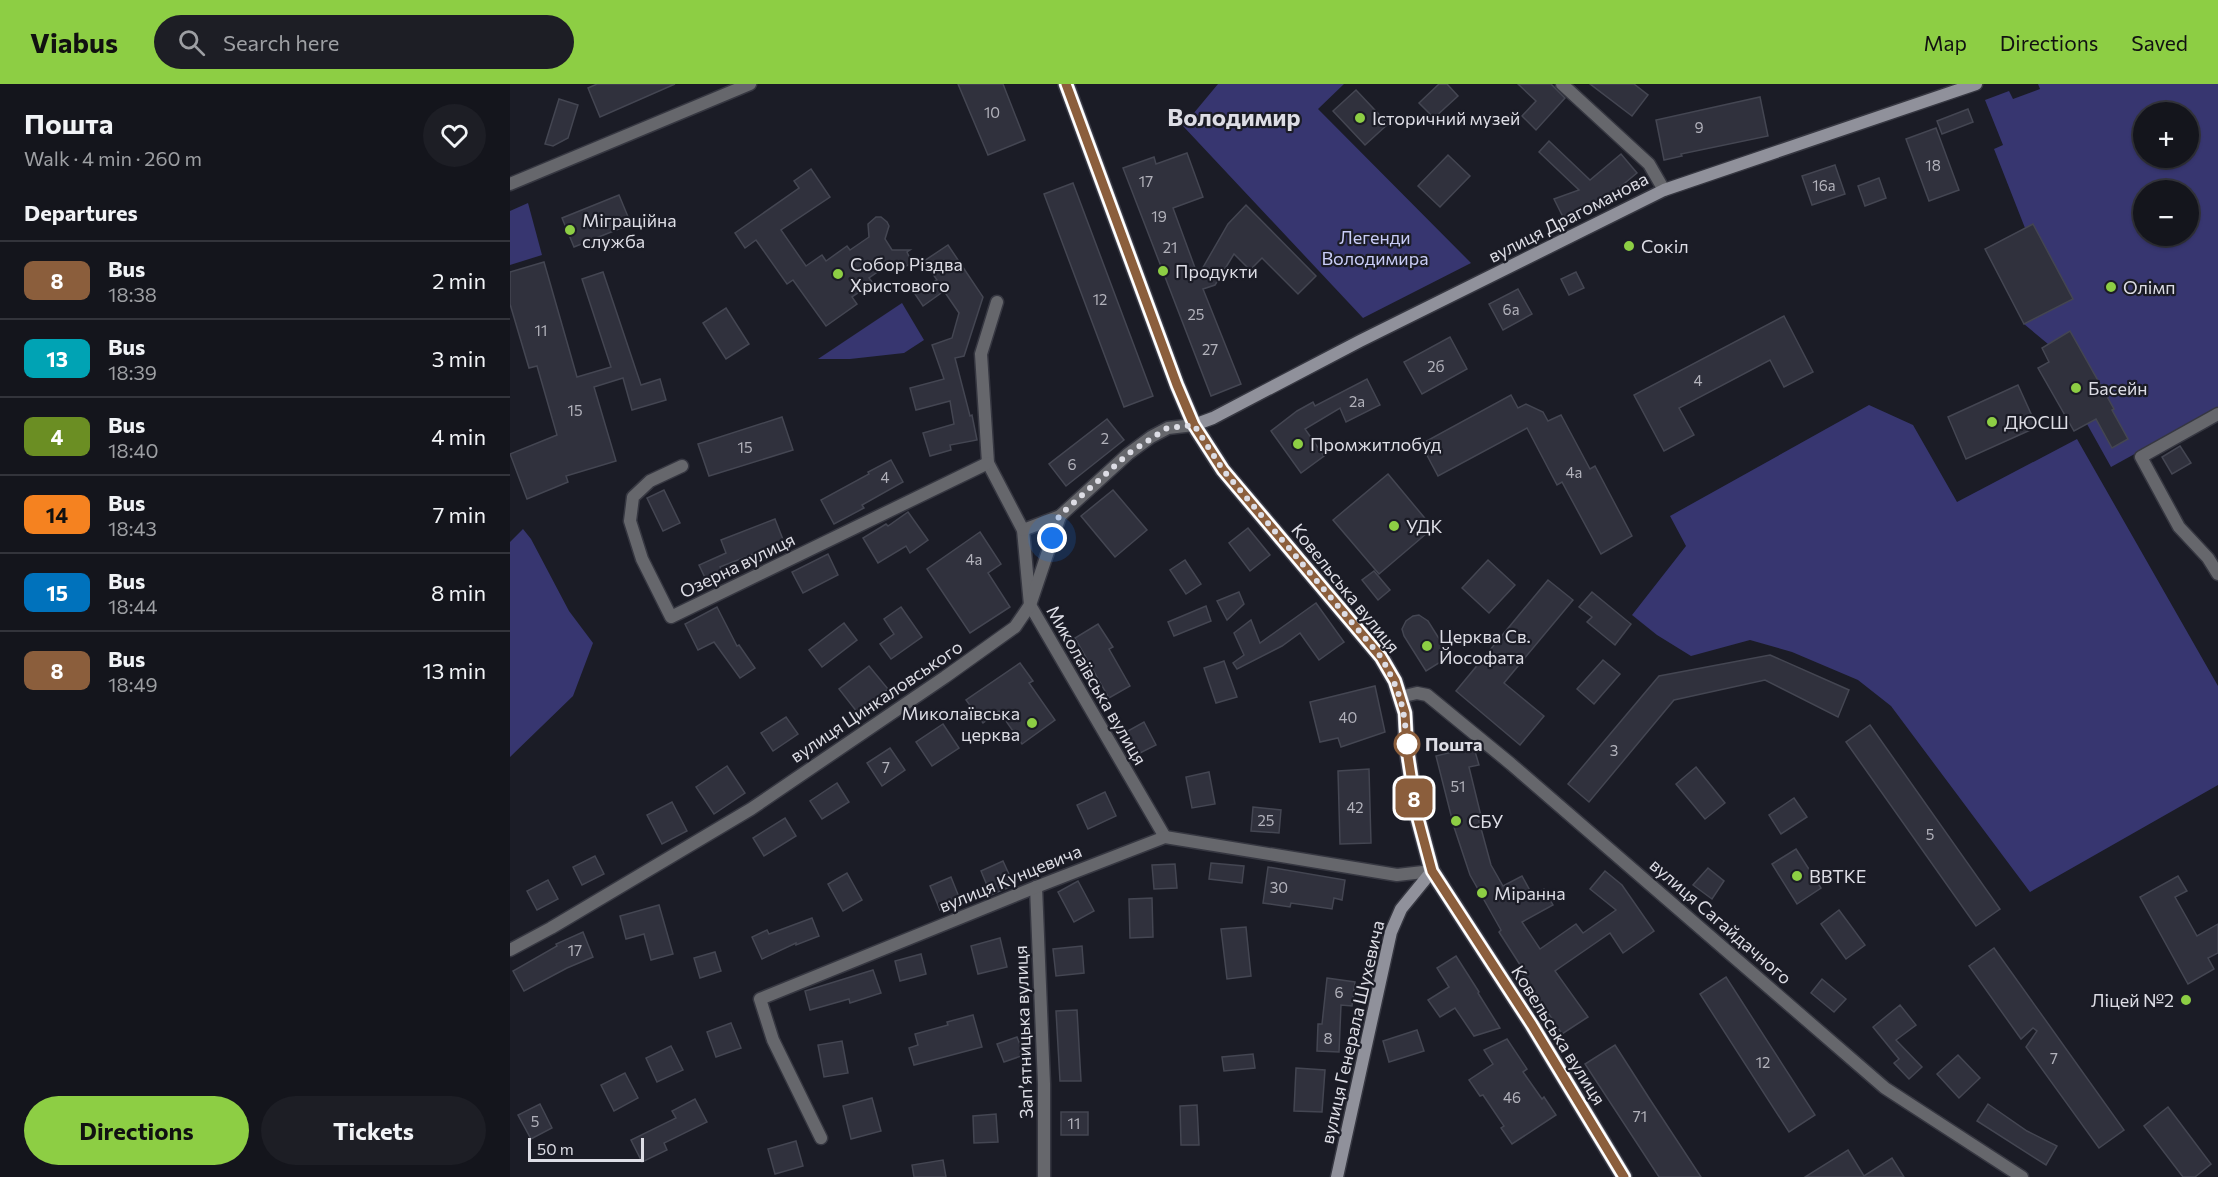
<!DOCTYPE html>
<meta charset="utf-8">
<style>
:root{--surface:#14151c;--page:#1d1e25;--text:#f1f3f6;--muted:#9d9fa3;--line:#33343b;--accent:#8dce44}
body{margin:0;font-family:Commissioner,sans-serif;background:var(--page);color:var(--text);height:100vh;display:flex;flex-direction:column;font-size:22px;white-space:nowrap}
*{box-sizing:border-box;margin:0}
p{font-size:20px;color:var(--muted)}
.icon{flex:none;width:33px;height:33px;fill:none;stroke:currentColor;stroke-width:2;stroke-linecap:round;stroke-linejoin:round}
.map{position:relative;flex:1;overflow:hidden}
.details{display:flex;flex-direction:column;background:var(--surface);width:510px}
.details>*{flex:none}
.badge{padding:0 12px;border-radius:9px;font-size:21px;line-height:39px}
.controls{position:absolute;left:1623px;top:18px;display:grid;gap:12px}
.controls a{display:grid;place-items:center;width:66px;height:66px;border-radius:50%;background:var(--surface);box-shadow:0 2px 4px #0004,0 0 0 2px var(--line);font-size:30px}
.scale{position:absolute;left:18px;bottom:15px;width:116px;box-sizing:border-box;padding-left:6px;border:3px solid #dddde5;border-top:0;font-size:16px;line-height:21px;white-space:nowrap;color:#dddde5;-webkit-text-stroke:4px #1b1c26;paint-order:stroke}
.you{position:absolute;width:30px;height:30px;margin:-15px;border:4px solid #fff;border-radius:50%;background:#1a73e8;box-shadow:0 0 0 9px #1a73e833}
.map>.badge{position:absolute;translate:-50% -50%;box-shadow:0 0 0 3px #fff}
h2{padding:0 24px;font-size:22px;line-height:54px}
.round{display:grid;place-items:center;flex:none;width:63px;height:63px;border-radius:32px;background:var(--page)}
.overview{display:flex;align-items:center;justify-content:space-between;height:102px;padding:0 24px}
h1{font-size:28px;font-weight:700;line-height:45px}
.primary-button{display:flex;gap:12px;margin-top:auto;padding:12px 24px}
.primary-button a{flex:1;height:69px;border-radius:36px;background:var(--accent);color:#111;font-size:24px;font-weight:700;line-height:69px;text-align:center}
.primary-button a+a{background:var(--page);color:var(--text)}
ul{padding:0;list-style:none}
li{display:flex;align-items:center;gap:18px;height:78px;padding:0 24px;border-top:2px solid var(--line)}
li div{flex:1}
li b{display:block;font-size:22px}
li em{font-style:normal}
li .badge{min-width:66px;font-weight:700;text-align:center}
header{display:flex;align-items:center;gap:36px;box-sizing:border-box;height:84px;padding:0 30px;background:var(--accent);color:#111}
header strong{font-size:28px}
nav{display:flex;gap:33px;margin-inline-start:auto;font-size:21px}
.search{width:420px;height:54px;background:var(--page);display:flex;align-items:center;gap:15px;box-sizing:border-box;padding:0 21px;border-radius:33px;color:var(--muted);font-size:22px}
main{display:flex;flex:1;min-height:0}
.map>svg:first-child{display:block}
.green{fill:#373670;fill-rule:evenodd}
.building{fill:#30313d;stroke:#444652;stroke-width:1.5}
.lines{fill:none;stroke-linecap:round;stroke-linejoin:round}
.street-casing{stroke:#363741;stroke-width:15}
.secondary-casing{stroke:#363741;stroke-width:15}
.primary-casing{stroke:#363741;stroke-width:18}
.street{stroke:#66676c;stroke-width:12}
.secondary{stroke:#90919b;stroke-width:12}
.primary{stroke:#b1b2be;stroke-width:15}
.line-casing{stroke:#fff;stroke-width:14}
.line{stroke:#8b5e3c;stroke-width:9}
.walk{stroke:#dddde5;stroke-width:6;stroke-dasharray:0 10.8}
.poi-dot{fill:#8dce44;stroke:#1b1c26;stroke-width:2}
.stop-dot{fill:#fff;stroke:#8b5e3c;stroke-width:3}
.labels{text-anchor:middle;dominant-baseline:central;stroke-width:4.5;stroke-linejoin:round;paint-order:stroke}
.number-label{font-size:15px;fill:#b2b2bb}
.poi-label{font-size:18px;fill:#dddde5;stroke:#1b1c26;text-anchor:start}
.street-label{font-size:18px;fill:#dddde5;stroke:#1b1c26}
.park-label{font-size:18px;fill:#c9cdf7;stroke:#1b1c26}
.stop-label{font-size:18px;font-weight:bold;fill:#dddde5;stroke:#1b1c26;text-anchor:start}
.district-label{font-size:24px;font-weight:bold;fill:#dddde5;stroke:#1b1c26}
</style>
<header>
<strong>Viabus</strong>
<div class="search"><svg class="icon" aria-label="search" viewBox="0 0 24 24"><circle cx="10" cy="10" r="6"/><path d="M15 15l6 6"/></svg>Search here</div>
<nav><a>Map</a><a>Directions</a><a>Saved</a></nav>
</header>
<main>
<section class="details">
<div class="overview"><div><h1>Пошта</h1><p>Walk · 4 min · 260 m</p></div><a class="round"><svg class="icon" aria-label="heart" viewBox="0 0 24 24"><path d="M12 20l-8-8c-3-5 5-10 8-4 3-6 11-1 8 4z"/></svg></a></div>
<h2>Departures</h2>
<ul>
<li><span class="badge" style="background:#8b5e3c;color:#fff">8</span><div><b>Bus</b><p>18:38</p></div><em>2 min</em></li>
<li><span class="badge" style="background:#00a3b4;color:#fff">13</span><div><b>Bus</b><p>18:39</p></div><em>3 min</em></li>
<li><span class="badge" style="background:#6b8e23;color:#fff">4</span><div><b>Bus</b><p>18:40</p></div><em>4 min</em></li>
<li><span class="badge" style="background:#f58220;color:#111">14</span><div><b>Bus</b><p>18:43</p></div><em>7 min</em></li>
<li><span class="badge" style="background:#0072bc;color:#fff">15</span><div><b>Bus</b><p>18:44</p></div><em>8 min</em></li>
<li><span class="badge" style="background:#8b5e3c;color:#fff">8</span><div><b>Bus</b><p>18:49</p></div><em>13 min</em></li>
</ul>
<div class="primary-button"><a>Directions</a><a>Tickets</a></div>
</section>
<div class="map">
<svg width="1708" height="1093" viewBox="0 0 1708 1093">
<rect width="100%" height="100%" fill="#1b1c26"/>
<g class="green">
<polygon points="708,0 834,0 808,25 961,179 853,234 673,42"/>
<path d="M1528,0H1708V324L1601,383L1577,340L1564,347L1528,284L1539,278L1532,264L1538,260L1514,240L1475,165L1515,144L1484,65L1493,61L1475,16L1499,7L1503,15L1530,5ZM1634,28H1678V74H1634ZM1634,106H1678V152H1634Z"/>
<polygon points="18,119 32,171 0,181 0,127"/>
<polygon points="392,219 414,256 394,269 340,275 308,275"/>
<polygon points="1359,321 1403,341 1447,418 1567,355 1708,602 1708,701 1520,808 1381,622 1348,596 1282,568 1240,556 1181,572 1147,551 1122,531 1176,462 1160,432"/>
<polygon points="13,445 21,455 59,527 83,559 63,612 0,673 0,458"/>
</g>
<g class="building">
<polygon points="87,0 165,0 90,33 78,4"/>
<polygon points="448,0 493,0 515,56 478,71"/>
<polygon points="929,0 937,0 948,12 924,34 909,19"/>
<polygon points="1008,0 1041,0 1055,14 1026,46 1012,32 1026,17"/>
<polygon points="1080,0 1124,0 1138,11 1122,32"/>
<polygon points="846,6 878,40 855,61 823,27"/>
<polygon points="1250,13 1258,52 1171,70 1172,72 1154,76 1146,36"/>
<polygon points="49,15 68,21 58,54 43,62 35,60"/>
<polygon points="1458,25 1463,38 1432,50 1427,37"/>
<polygon points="1426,44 1449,106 1419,117 1396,55"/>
<polygon points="1039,57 1080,96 1111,70 1127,89 1099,112 1053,133 1044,115 1069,106 1029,68"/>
<polygon points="677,69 693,113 663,124 688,192 718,140 736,121 806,192 788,210 752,174 740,186 724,170 705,201 693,205 731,300 701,312 613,84 644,73 646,80"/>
<polygon points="938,71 960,92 930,123 908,102"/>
<polygon points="1325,81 1335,110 1302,121 1292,92"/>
<polygon points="301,85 320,113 271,146 296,182 312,171 316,177 337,162 340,166 359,153 358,140 366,133 371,133 377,138 379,142 375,155 382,166 400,166 397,168 402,179 391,185 386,184 382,178 359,194 363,199 342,213 347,220 316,242 283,196 277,200 246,156 235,164 225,149 289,104 284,97"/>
<polygon points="1369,94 1376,114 1355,122 1348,102"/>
<polygon points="563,99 643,312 614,323 534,110"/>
<polygon points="109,111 121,140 64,163 52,134"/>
<polygon points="1523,140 1563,215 1514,240 1475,165"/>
<polygon points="438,161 473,213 454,272 445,274 460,332 462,331 467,356 440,361 441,366 420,372 413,349 444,340 440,317 406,326 400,304 434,295 422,261 442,254 449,229 434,207 413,222 405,210 427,196 414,177"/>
<polygon points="34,178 67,293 101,283 72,195 93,188 131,301 150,295 156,316 122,326 113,294 84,303 106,377 56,392 58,398 17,415 0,370 47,351 27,282 19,284 0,220 0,188"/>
<polygon points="1066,188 1074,204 1059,211 1051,195"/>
<polygon points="1008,205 1022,230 993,246 979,220"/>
<polygon points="216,224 239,260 216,275 193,239"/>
<polygon points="1274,232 1303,288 1274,303 1260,276 1169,324 1184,351 1154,367 1124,311"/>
<polygon points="1560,247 1604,325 1602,326 1618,355 1602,364 1586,335 1564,347 1528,284 1539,278 1532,264"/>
<polygon points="940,253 957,285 912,310 894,278"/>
<polygon points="857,295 870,321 836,338 830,324 795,345 814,372 791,389 761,347 787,327 803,318 805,322"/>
<polygon points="1508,301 1527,343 1456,375 1438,333"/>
<polygon points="1001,311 1008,324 1016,320 1033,328 1038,337 1051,331 1080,385 1085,382 1122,452 1091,470 1052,398 1047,401 1017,344 928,392 911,360"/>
<polygon points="272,333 283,366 199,392 188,360"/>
<polygon points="597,335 614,356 556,402 539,380"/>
<polygon points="1670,362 1681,379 1662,390 1652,373"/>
<polygon points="381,376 393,398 352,421 354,424 324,440 311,416 359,390 358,388"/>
<polygon points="878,390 923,444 869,490 823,436"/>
<polygon points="154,406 170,439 153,447 137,414"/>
<polygon points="603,406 637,446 605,473 571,432"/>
<polygon points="398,428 418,456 400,469 396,462 368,479 353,454 376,440 378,442"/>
<polygon points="265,435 274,458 210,483 215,495 199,502 189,481 216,469 211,456"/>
<polygon points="738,444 760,471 740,487 719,459"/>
<polygon points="470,448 491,480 478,489 500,523 460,549 417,485"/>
<polygon points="318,470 328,491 293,509 282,488"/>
<polygon points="675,476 691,500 676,510 660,486"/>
<polygon points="978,476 1005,501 979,529 952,504"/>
<polygon points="864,487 880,506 868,516 852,496"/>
<polygon points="1038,496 1063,516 994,599 1034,632 1010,661 946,607"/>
<polygon points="729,508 734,520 717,536 707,517"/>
<polygon points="1082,508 1121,540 1105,561 1077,538 1082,533 1069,523"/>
<polygon points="806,519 834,558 809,576 790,549 772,562 727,585 723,579 734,571 724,549 741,536 750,559"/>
<polygon points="696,522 701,537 664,552 658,538"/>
<polygon points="207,523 227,562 229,561 245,584 230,594 204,558 188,566 175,540"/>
<polygon points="391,523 412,553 381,575 370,560 384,550 374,535"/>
<polygon points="909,531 918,537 940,572 916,587 894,552 892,545 896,537 903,532"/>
<polygon points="334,539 347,556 312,583 299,566"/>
<polygon points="588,540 603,563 599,565 620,602 599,614 565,554"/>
<polygon points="1260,571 1339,606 1328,633 1255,596 1164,616 1079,718 1058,700 1149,592"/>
<polygon points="1093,576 1110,590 1084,620 1067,605"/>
<polygon points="714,577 727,613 706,619 694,584"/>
<polygon points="510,579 523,597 519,599 545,636 512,660 489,627 473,639 456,616"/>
<polygon points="359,582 378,605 347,628 329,605"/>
<polygon points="865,602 875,648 831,663 828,654 810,658 800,618"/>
<polygon points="276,633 288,650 263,667 251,649"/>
<polygon points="634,638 646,661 628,670 616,648"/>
<polygon points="433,640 449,664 422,682 406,658"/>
<polygon points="1360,641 1490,825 1466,842 1336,658"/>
<polygon points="380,664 395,686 372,702 357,679"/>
<polygon points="964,664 969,681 959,683 972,736 969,737 981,781 993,802 1012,792 1023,812 1034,805 1043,821 1012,838 1030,865 1066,840 1073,849 1106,826 1080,805 1095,787 1112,801 1144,847 1113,869 1100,849 1045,887 1078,933 1052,950 1012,889 1014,887 989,848 991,846 960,791 944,743 926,672 954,665"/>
<polygon points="217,682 235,709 204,730 186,703"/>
<polygon points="1186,683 1215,719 1195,735 1166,700"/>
<polygon points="859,685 861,759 830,760 828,687"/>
<polygon points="699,688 705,720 682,724 676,693"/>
<polygon points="327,699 339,718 312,735 300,717"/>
<polygon points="595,708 606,732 578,745 567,721"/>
<polygon points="1284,714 1297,733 1271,750 1259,731"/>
<polygon points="162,718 177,747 152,760 137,731"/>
<polygon points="743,723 771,726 769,749 741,747"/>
<polygon points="275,734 286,752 254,772 243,754"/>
<polygon points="1286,765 1311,804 1287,820 1262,780"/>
<polygon points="85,772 94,790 72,801 63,783"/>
<polygon points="493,777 504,801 481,811 471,787"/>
<polygon points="701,779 734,782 732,799 699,795"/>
<polygon points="665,780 667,804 644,805 642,781"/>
<polygon points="758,783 835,796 832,816 824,814 822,825 781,819 780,823 753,819"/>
<polygon points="1198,784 1214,797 1202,815 1183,801"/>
<polygon points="337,789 352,816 333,827 318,800"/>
<polygon points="1668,792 1677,807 1665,813 1687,852 1708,840 1708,869 1698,874 1704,885 1678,900 1630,813"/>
<polygon points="441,793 451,818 430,826 420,802"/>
<polygon points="38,796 48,815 27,826 17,807"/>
<polygon points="568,797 584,827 564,838 548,808"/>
<polygon points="642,814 643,853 620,854 619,815"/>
<polygon points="149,821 163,870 141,876 134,850 116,855 110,832"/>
<polygon points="1329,826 1355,861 1336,875 1311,840"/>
<polygon points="302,834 309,852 286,861 286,859 252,875 242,853 257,846 259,850"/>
<polygon points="736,843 741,892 717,895 711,845"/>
<polygon points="73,848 83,873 57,884 14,907 3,887 47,862 46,860"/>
<polygon points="490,854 497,883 468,890 461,862"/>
<polygon points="572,862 574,889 546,892 543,865"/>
<polygon points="1484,864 1614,1046 1589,1064 1516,963 1527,947 1523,944 1511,955 1459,882"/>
<polygon points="205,868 211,887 190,894 184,874"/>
<polygon points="411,870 416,890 390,897 385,877"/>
<polygon points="946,872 969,908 968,909 990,944 964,952 945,924 930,933 918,916 939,903 927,884"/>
<polygon points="363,886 371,909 340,919 339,915 300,926 295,907"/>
<polygon points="1216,893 1305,1031 1279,1048 1190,910"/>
<polygon points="817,894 845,898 842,922 831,921 829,968 807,967 808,940 812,940"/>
<polygon points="1312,895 1336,915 1324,928 1301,909"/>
<polygon points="1390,921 1406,941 1386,956 1412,983 1399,995 1384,979 1389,975 1363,943"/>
<polygon points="567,926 571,997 550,997 546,927"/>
<polygon points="463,931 472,963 404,981 399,964 408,961 405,950 438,941 437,938"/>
<polygon points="221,939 231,964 206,973 197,948"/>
<polygon points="907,946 914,967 879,978 873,957"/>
<polygon points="507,953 514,971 494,978 487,960"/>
<polygon points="997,955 1017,985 1013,988 1032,1015 1034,1013 1046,1031 1002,1060 991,1044 994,1042 973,1011 970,1012 959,996 983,980 974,966"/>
<polygon points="332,957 338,989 314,993 308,961"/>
<polygon points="1105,961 1139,1014 1191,1093 1149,1093 1075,980"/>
<polygon points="161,962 173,986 147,998 136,974"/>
<polygon points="743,970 745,984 714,987 712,973"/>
<polygon points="1448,971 1470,994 1449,1014 1427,990"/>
<polygon points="786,984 815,986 812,1028 784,1027"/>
<polygon points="115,989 128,1014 104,1027 91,1001"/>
<polygon points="362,1014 371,1047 341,1055 333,1022"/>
<polygon points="185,1015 197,1038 154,1059 157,1066 132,1078 121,1056 166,1034 162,1027"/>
<polygon points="30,1020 42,1044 21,1055 8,1031"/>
<polygon points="1478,1020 1517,1047 1547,1062 1536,1081 1467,1037"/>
<polygon points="687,1021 689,1061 671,1061 670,1022"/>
<polygon points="1658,1023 1701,1080 1685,1093 1673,1093 1634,1042"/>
<rect x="551" y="1028" width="27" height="23"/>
<polygon points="486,1030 488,1058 464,1059 463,1032"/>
<polygon points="286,1057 293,1082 265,1090 258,1065"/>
<polygon points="1338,1066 1354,1092 1382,1074 1394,1093 1295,1093"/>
<polygon points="433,1076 436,1093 404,1093 402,1081"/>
</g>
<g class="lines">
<g class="street-casing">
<g id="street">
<polyline points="1052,0 1139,80 1154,106"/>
<polyline points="0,100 240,0"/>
<polyline points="487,218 471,270 478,379 513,446 520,521 655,753"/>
<polyline points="1708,330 1631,373 1669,443 1698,474 1708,490"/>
<polyline points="172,382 140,397 123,413 120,437 132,475 161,533 478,379"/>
<polyline points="513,446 550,432"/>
<polyline points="890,613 907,609 917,611 1001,680 1375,1004 1512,1093"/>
<polyline points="526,803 534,1000 534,1093"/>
<polyline points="0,866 41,844 241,725 435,593 505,543 520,521 550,432 618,370 641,353 658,344 684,341"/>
<polyline points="311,1054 263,956 250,915 526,803 655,753 887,791 922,787"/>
</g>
</g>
<g class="secondary-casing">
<g id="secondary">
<polyline points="684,341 703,334 850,257 1154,106 1466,0"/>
<polyline points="827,1093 881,848 891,825 922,787"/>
</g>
</g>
<g class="primary-casing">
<polyline id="primary" points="556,0 667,301 684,341 713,386 871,573 885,597 895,629 897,666 907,731 922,787 1022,941 1114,1093"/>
</g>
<use href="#street" class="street"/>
<use href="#secondary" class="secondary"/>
<use href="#primary" class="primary"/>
</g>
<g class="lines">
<g class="line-casing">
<polyline id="line" points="556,0 667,301 684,341 713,386 871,573 885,597 895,629 897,666 907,731 922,787 1022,941 1114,1093"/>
</g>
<use href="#line" class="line"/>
<path class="walk" d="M542,454L549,432L618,370L657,344L684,341L713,386L871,573C891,609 895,624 897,666V660"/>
</g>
<g class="poi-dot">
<circle cx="850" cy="34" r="6"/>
<circle cx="60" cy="146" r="6"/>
<circle cx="1119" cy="162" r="6"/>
<circle cx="653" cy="187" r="6"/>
<circle cx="328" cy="190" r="6"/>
<circle cx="1601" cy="203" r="6"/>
<circle cx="1566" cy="304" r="6"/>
<circle cx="1482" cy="338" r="6"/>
<circle cx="788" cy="360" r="6"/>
<circle cx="884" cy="442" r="6"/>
<circle cx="917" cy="562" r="6"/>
<circle cx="522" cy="639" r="6"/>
<circle cx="946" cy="737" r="6"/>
<circle cx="1287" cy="792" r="6"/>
<circle cx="972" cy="809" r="6"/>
<circle cx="1676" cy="916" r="6"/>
</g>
<circle class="stop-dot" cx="897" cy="660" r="12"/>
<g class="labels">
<g class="number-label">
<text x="482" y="28">10</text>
<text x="1189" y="43">9</text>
<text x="1423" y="81">18</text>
<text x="636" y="97">17</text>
<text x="1314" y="101">16а</text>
<text x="649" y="132">19</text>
<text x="660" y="163">21</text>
<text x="590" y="215">12</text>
<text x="1001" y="225">6а</text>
<text x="686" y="230">25</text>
<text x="31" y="246">11</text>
<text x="700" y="265">27</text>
<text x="926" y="282">2б</text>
<text x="1188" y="296">4</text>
<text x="847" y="317">2а</text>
<text x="65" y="326">15</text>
<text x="595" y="354">2</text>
<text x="235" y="363">15</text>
<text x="562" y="380">6</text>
<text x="1064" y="388">4а</text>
<text x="375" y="393">4</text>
<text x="464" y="475">4а</text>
<text x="838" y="633">40</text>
<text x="1104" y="666">3</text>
<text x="376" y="683">7</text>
<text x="948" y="702">51</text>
<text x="845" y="723">42</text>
<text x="756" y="736">25</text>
<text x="1420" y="750">5</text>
<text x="769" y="803">30</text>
<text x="65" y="866">17</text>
<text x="829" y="908">6</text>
<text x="818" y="954">8</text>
<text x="1544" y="974">7</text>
<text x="1253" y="978">12</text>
<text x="1002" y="1013">46</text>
<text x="1130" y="1032">71</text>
<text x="25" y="1037">5</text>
<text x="564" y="1039">11</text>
</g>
<g class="poi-label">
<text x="862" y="34">Історичний музей</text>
<text x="72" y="136">Міграційна<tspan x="72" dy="21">служба</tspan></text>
<text x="1131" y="162">Сокіл</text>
<text x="340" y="180">Собор Різдва<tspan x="340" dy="21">Христового</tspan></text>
<text x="665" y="187">Продукти</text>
<text x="1613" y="203">Олімп</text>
<text x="1578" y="304">Басейн</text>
<text x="1494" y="338">ДЮСШ</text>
<text x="800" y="360">Промжитлобуд</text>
<text x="896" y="442">УДК</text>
<text x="929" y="552">Церква Св.<tspan x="929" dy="21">Йософата</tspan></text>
<text x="510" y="629" text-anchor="end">Миколаївська<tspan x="510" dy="21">церква</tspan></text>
<text x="958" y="737">СБУ</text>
<text x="1299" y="792">ВВТКЕ</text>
<text x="984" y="809">Міранна</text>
<text x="1664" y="916" text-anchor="end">Ліцей №2</text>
</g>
<g class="street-label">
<text transform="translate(1058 133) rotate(-27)">вулиця Драгоманова</text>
<text transform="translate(227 481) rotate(-26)">Озерна вулиця</text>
<text transform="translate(836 504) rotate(51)">Ковельська вулиця</text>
<text transform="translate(587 601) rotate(60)">Миколаївська вулиця</text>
<text transform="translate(366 617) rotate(-34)">вулиця Цинкаловського</text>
<text transform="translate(500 794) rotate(-22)">вулиця Кунцевича</text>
<text transform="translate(1211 837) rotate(41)">вулиця Сагайдачного</text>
<text transform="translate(513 948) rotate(-92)">Запʼятницька вулиця</text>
<text transform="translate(842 948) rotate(-77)">вулиця Генерала Шухевича</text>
<text transform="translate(1049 951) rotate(58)">Ковельська вулиця</text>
</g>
<g class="park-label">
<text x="865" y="153">Легенди<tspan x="865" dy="21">Володимира</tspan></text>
</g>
<g class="stop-label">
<text x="915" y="660">Пошта</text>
</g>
<g class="district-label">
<text x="724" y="32">Володимир</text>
</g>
</g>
</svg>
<div class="controls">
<a>+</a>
<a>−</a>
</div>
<div class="scale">50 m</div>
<div class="you" style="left:542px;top:454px"></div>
<b class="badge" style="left:904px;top:714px;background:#8b5e3c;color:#fff">8</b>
</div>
</main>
